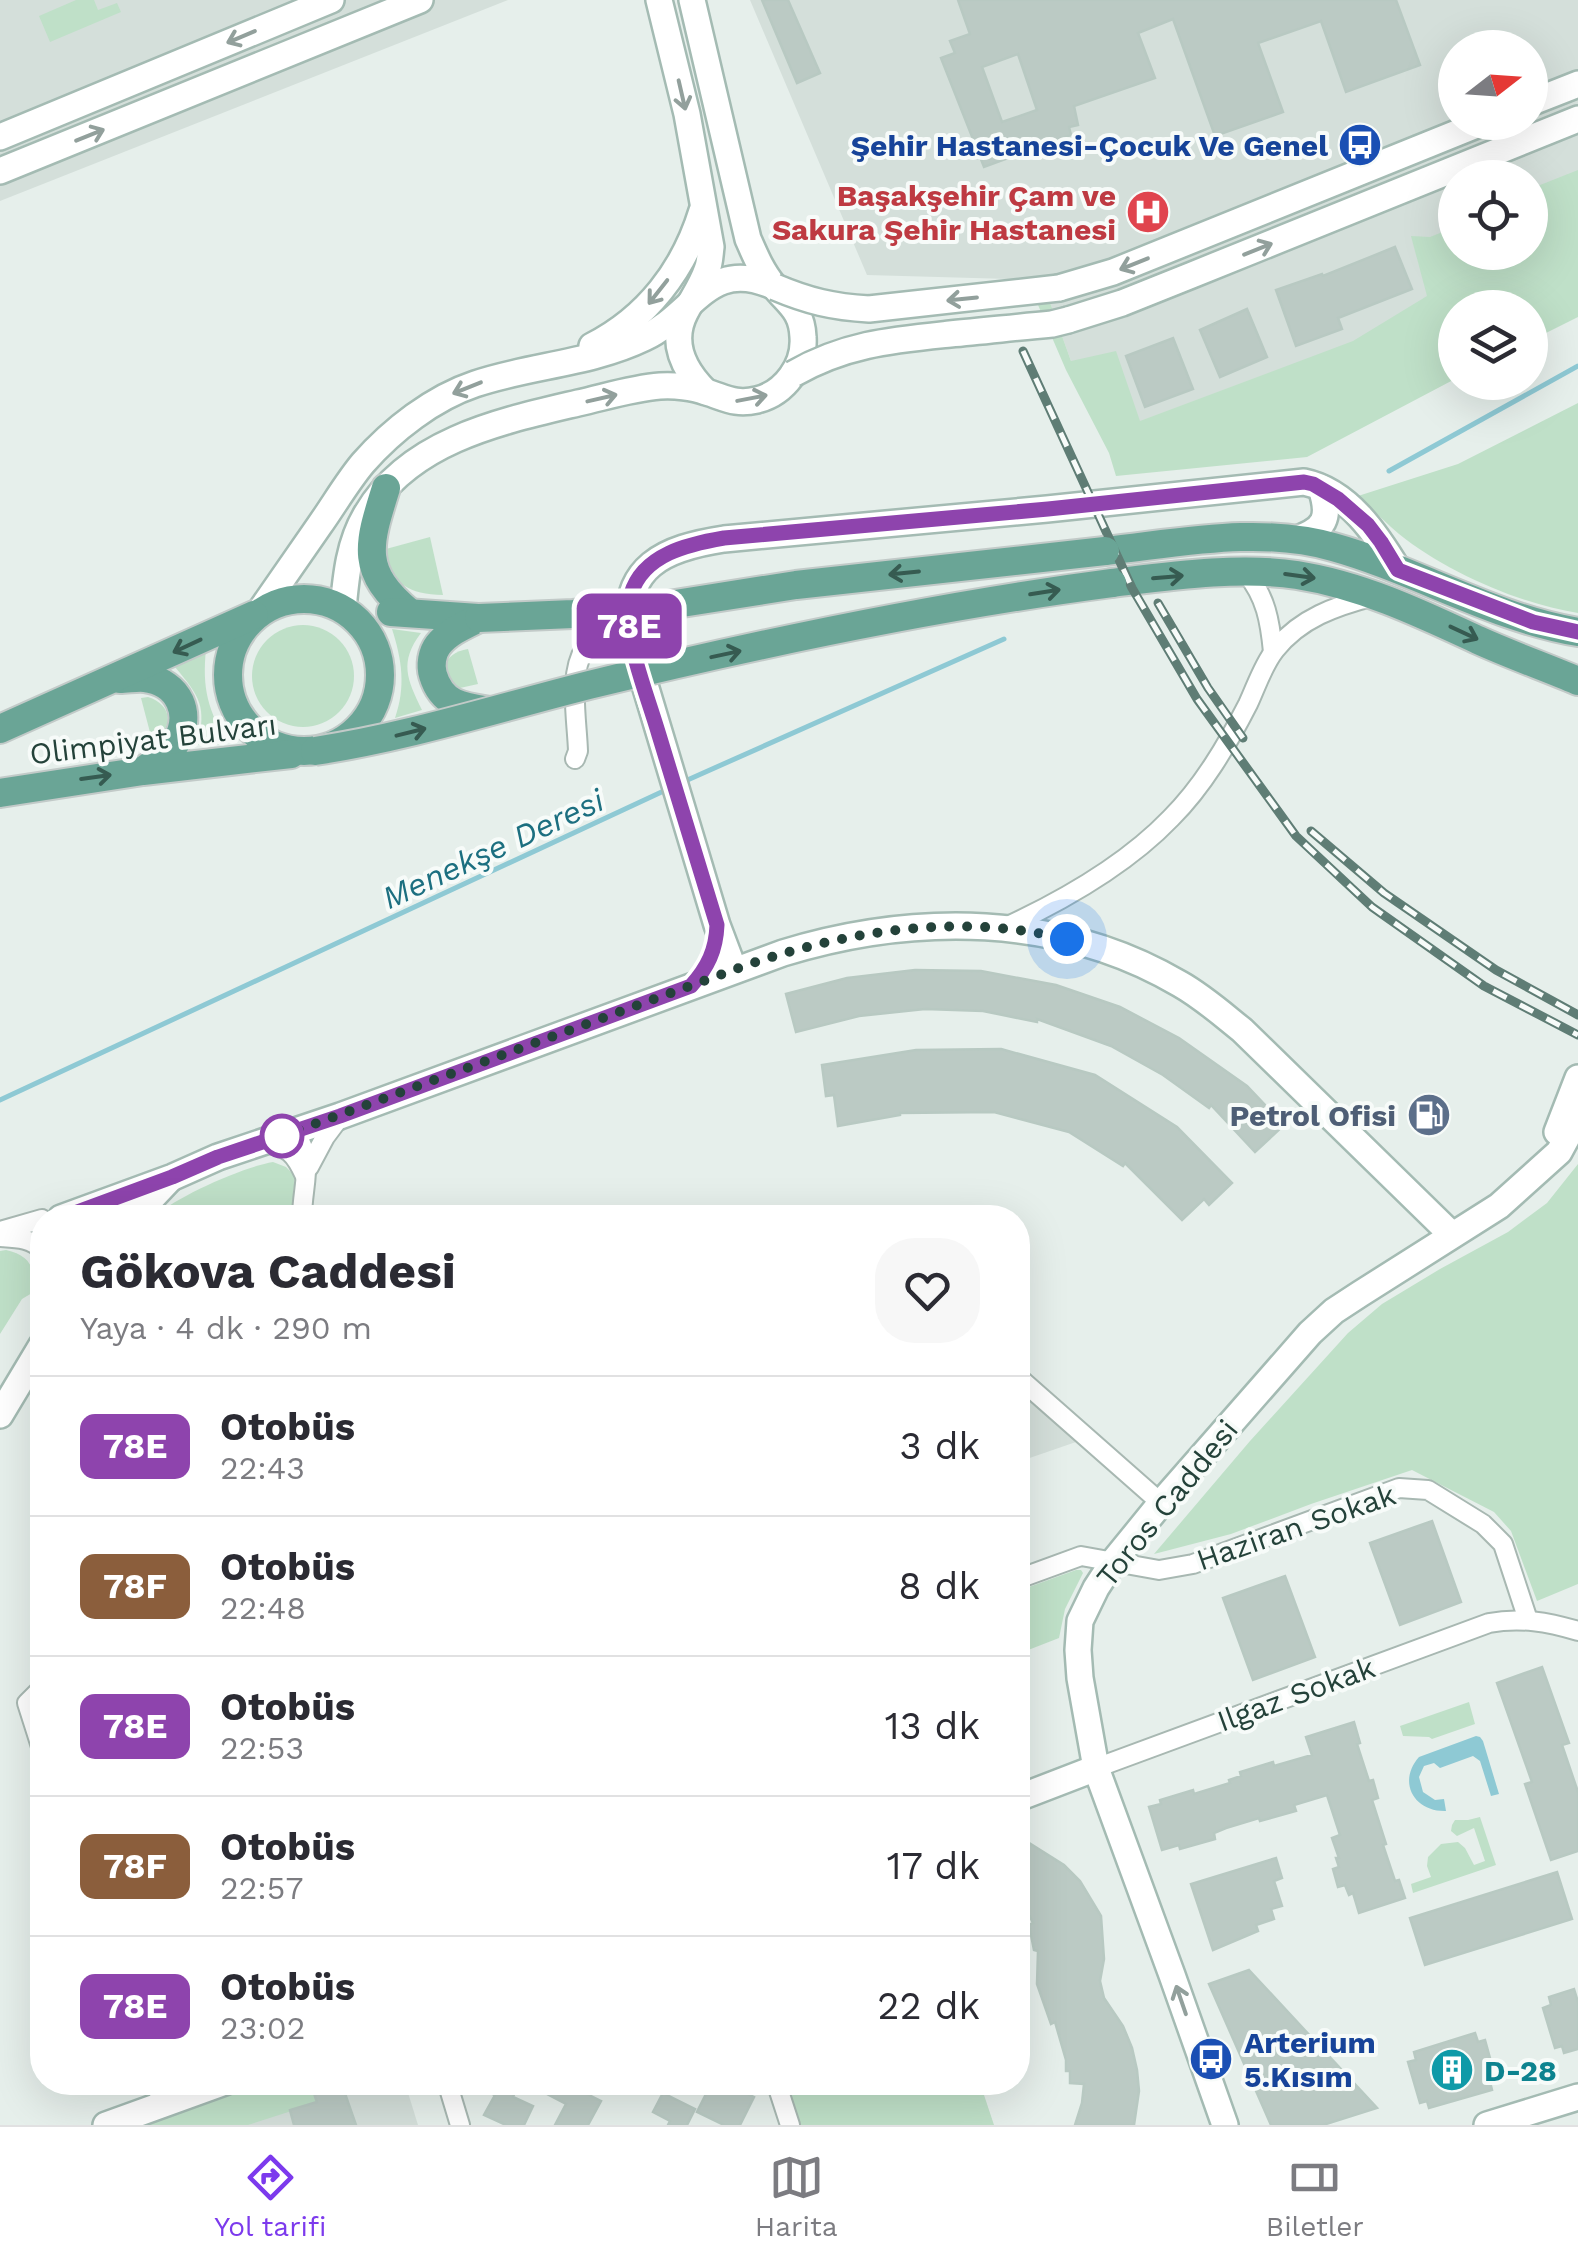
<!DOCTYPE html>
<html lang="tr">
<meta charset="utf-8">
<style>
:root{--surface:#fff;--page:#f7f7f7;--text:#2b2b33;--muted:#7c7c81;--line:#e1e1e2;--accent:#7c3aed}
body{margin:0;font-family:"Work Sans",sans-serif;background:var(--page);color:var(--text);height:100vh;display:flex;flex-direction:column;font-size:38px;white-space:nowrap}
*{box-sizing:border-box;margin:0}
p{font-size:32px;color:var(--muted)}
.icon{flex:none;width:55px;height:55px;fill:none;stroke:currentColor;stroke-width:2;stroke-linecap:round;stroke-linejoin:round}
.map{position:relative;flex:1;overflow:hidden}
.drawer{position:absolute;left:30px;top:1205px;width:1000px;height:890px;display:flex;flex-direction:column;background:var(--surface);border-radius:40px;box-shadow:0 10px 40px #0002}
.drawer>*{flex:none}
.badge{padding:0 20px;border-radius:15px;font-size:35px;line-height:65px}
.needle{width:65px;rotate:73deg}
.buttons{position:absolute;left:1438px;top:30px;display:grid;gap:20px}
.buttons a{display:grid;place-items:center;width:110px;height:110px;border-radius:50%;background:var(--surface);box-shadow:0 10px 40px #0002;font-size:50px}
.you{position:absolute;width:50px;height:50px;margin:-25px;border:8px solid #fff;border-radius:50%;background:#1a73e8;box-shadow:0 0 0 15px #1a73e833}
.map>.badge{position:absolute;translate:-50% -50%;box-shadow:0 0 0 5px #fff}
.round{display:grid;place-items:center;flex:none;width:105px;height:105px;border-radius:40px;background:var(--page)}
.headline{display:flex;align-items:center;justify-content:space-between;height:170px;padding:0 50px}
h1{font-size:48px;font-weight:700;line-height:75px}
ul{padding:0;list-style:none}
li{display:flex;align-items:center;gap:30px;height:140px;padding:0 50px;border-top:2px solid var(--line)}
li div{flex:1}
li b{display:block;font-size:38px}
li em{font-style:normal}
li .badge{min-width:110px;font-weight:700;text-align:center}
.tabs{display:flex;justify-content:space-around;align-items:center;height:140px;border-top:2px solid var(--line);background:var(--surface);font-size:28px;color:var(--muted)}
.tabs a{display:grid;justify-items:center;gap:5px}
.tabs .current{color:var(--accent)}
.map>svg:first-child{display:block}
.built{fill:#d4dfda;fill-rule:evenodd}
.green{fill:#bfe0c8}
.water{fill:#8ec9d4}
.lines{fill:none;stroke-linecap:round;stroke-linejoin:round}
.stream{stroke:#8ec9d4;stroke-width:5}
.building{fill:#bbcac4;stroke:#b8c9c2;stroke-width:2.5;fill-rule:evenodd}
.street-casing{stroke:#a8b8b2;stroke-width:22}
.secondary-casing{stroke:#a4bbb3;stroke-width:30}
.primary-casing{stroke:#c2cac8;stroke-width:32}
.street{stroke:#fff;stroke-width:18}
.secondary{stroke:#fff;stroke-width:25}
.primary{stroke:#6aa596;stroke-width:28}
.rail-casing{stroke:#5f7d75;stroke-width:9}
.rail{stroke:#f7fbf9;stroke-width:5;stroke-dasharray:15;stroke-linecap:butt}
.secondary-bridge-casing{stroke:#a4bbb3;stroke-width:30;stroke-linecap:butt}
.primary-bridge-casing{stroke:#c2cac8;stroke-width:32;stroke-linecap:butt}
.secondary-bridge{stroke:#fff;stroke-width:25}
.primary-bridge{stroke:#6aa596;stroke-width:28}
.oneway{stroke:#92a09c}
.oneway2{stroke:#365b51}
.line-casing{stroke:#fff;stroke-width:22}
.line{stroke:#8e44ad;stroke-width:15}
.walk{stroke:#24423a;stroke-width:10;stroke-dasharray:0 18}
.stop-dot{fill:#fff;stroke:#8e44ad;stroke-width:5}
.labels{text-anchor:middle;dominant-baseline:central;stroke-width:8;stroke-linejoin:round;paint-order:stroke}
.transit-label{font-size:30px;font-weight:bold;fill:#164399;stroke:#f7fbf9;text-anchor:end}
.health-label{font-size:30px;font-weight:bold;fill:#be3a42;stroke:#f7fbf9;text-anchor:end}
.street-label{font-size:30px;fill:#24423a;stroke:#f7fbf9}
.service-label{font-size:30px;font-weight:bold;fill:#4e5e75;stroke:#f7fbf9;text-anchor:end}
.culture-label{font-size:30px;font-weight:bold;fill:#0d838f;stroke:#f7fbf9;text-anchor:start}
.water-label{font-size:32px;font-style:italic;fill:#1c6f80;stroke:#f7fbf9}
</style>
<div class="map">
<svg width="1578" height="2125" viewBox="0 0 1578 2125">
<rect width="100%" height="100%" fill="#e6efeb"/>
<g class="built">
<polygon points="0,0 508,0 0,201"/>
<path d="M750,0H1578V246L1158,454L1071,361L1042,280L867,275ZM1455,48H1530V122H1455ZM1455,178H1530V252H1455Z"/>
<polygon points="1018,1389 1076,1442 1018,1462"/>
<polygon points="258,2082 405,2083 418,2125 139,2125"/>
</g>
<g class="green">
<polygon points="76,0 94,0 98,10 117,3 121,12 50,42 39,16"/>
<polygon points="1578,170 1578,317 1530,341 1530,308 1455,308 1455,379 1307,457 1116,476 1109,453 1066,370 1026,277 1042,280 1071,361 1116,351 1140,421 1353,341 1427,296 1411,236 1430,237 1455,227 1455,252 1530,252 1530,189"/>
<path d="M1578,403V613C1519,604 1445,571 1399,534C1385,522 1372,509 1358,496L1458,464Z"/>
<path d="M430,537L443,595C409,594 391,585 386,549Z"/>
<circle cx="303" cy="676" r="51"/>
<path d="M392,629L421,633C399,662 407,679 422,710L395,718C406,687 402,660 392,629Z"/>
<path d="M206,649C202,689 208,710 228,744L198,745C206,706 201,698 175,667Z"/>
<path d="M468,649L478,684L460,688C437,675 442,653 468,649Z"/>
<path d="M148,697C172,704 175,729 152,740L141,698Z"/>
<path d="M273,1162L286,1167L295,1176L291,1217H154C177,1196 243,1167 273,1162Z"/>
<polygon points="1578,1164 1578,1584 1537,1601 1511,1531 1494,1512 1412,1470 1311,1504 1231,1534 1154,1554 1250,1441 1348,1333 1382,1304 1440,1269 1508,1232 1547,1203"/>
<path d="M6,1250C30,1255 37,1269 32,1293L22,1299L0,1334V1251Z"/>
<polygon points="1076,1570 1081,1570 1083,1573 1065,1609 1059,1638 1018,1654 1018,1591"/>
<polygon points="1469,1702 1475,1724 1432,1739 1429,1737 1403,1736 1400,1726"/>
<polygon points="1480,1817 1496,1865 1413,1893 1411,1884 1431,1877 1427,1866 1428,1857 1441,1844 1458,1842 1465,1848 1474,1865 1485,1861 1474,1828 1457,1836 1451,1831 1452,1825 1455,1820 1468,1820"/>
<polygon points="258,2083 379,2083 248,2125 139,2125"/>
<polygon points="785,2083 980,2083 994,2125 799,2125"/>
</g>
<path class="water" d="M1476,1736L1480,1737L1483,1741L1499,1794L1491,1796L1480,1761L1473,1756L1440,1768L1434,1763L1424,1766L1419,1777L1423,1792L1435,1800L1444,1799L1446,1811C1414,1812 1397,1782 1419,1757Z"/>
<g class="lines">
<g class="stream">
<polyline points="1389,471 1578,366"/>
<polyline points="683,782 1004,639"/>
<polyline points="0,1100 668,789"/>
</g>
</g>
<g class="building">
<polygon points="762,0 788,0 820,73 797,83"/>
<path d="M958,0H1396L1420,65L1346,92L1321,21L1258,43L1283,112L1215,136L1173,19L1138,33L1155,78L1074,106L1078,125L1069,127L1071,135L984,167L941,58L955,53L950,41L970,34ZM1018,54L1037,110L1002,122L982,67Z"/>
<polygon points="1395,247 1412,289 1338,318 1342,329 1296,346 1276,290 1322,274 1323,276"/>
<polygon points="1247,309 1267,357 1220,377 1200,330"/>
<polygon points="1173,338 1193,389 1145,407 1126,356"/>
<polygon points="915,970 981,971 1056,985 1120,1007 1179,1038 1247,1086 1284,1125 1255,1152 1211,1105 1209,1108 1163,1075 1111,1046 1037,1019 1037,1022 983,1011 925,1009 859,1016 796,1032 786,994 847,978"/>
<polygon points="1001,1049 1095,1075 1177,1127 1232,1183 1209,1205 1204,1199 1182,1220 1125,1163 1123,1166 1069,1132 994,1112 900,1113 900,1115 838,1126 834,1095 826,1096 822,1065 916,1050"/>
<polygon points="1432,1521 1461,1602 1400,1625 1370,1543"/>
<polygon points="1285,1576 1315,1657 1253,1680 1223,1598"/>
<polygon points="1542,1667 1569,1743 1562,1745 1578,1792 1578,1851 1551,1860 1525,1784 1532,1782 1497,1683"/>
<polygon points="1354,1722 1360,1743 1357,1744 1369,1781 1373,1780 1378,1798 1372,1800 1386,1844 1383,1845 1395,1881 1399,1880 1405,1898 1359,1913 1353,1893 1349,1895 1345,1885 1338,1887 1333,1869 1339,1867 1336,1858 1339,1858 1332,1838 1340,1835 1327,1795 1294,1805 1296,1811 1260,1821 1259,1818 1226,1828 1214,1833 1215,1839 1180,1849 1179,1845 1162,1850 1149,1807 1161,1804 1160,1800 1193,1790 1194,1794 1230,1783 1229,1780 1241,1776 1240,1772 1273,1762 1274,1766 1312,1755 1306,1737"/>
<polygon points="1018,1841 1029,1843 1064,1865 1080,1881 1101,1916 1104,1959 1100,1981 1104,1998 1123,2026 1132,2048 1137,2070 1139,2091 1134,2125 1075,2125 1082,2103 1084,2084 1070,2083 1070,2071 1066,2071 1066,2060 1055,2022 1051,2024 1037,1984 1038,1951 1034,1950 1029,1925 1033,1923 1021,1898 1018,1896"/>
<polygon points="1276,1858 1282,1878 1274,1881 1282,1906 1271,1909 1274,1919 1256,1925 1258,1931 1213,1950 1191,1884"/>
<polygon points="1557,1872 1572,1919 1425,1965 1410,1918"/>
<polygon points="1249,1970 1377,2108 1323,2125 1271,2125 1209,1984"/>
<polygon points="1574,1989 1578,2002 1578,2049 1564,2053 1562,2046 1555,2048 1543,2008 1551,2005 1549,1997"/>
<polygon points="1475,2033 1478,2042 1485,2040 1496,2080 1490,2082 1492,2090 1429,2108 1427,2101 1420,2103 1408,2062 1416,2060 1414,2052"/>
<polygon points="310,2082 341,2082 356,2125 294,2125 290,2110 317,2102"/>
<polygon points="466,2082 519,2082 513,2097 533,2106 524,2125 506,2125 484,2115 495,2095"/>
<polygon points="553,2082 585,2082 581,2091 601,2101 588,2125 555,2125 566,2104 547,2094"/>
<polygon points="712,2082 736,2082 733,2087 754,2097 740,2125 724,2125 697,2112"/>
<polygon points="663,2093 695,2109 687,2125 668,2125 670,2121 653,2112"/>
</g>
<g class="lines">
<g class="street-casing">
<g id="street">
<path d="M1246,573C1266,597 1270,621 1273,652"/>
<path d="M575,759L578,751C577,720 568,674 585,648L630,635"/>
<path d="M1006,927C1064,900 1126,865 1171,818C1203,786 1227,745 1248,704C1256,687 1263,665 1275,650C1300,618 1336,606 1374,596"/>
<path d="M295,1132C315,1162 302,1184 302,1218"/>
<path d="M263,1142C289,1148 294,1152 305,1176"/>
<polyline points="309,1167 325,1137 340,1117"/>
<polyline points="0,1231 42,1219"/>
<path d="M0,1237C15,1238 32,1238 42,1250"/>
<polyline points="1018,1377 1161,1503"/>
<polyline points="1018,1579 1081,1556 1159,1570 1193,1564 1399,1488 1428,1490 1483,1524 1503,1544 1528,1620"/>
<polyline points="42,1688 27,1703 42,1750"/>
<path d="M1096,1768L1489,1623C1520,1617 1548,1622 1578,1631"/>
<polyline points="155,2082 163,2104"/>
<polyline points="447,2082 460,2125"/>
<polyline points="776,2082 790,2125"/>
</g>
</g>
<g class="secondary-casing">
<g id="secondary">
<path d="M659,0L687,114L711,247C710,254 710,263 707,270C702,285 692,299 685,313C670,342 684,370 705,391"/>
<polyline points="1530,103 1578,84"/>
<polyline points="0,137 331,0"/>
<polyline points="0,171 420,0"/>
<polyline points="1059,288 1113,272 1484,122"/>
<polyline points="1068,320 1122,303 1192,275 1578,119"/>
<path d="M592,346C647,318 684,270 702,211"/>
<path d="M1295,540C1325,529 1331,519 1321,488"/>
<path d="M343,609C346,576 349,542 367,513C410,440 502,421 578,403C605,397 633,388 660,386C674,385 693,387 706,392C726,398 735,405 757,400C785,393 805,365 803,337C802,310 788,304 774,286C762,272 755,255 748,239L692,0"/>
<path d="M258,614C279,584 299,555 319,526C334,505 347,482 363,463C392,430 433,398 475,384C531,365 590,364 644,338C695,314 709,256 775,287"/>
<path d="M734,970L717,925L630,635C621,566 665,548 724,539L1047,509L1304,482C1348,491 1377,535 1398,570"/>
<polyline points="1557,1132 1578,1078"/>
<path d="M61,1218L173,1177L218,1157L340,1116L783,953C914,913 1060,913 1180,984C1203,997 1222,1014 1242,1030L1451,1234"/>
<polyline points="133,1218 169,1180"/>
<polyline points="0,1415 42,1345"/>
<polyline points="1018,1798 1096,1768"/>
<polyline points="106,2125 225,2082"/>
<polyline points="1225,2125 1172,1975 1096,1768 1080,1678 1078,1650 1080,1621 1096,1588 1113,1562 1161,1503 1310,1333 1334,1311 1360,1294 1499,1206 1559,1152 1578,1117"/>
<polyline points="1487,2125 1578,2097"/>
</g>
</g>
<g class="primary-casing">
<g id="primary">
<path d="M386,488C368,545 359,571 410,613"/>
<path d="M1105,551C1180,543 1259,526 1333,547C1416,570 1493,618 1578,632"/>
<path d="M1112,583C1170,576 1239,566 1297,575C1361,585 1420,613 1478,640C1511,655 1545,667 1578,681"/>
<circle cx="304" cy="675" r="76"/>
<polyline points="391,612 478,618"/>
<path d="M479,618C465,625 448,632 438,645C432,653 430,665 433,675C442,705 463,707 490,711"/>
<path d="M120,679C128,679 137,677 145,678C179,682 194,715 175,744C168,755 155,762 144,770"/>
<polyline points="0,729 254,615"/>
<polyline points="0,793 143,771 291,754"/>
</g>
</g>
<use href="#street" class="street"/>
<use href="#secondary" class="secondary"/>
<use href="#primary" class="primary"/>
<g class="rail-casing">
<g id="rail">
<polyline points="1023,351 1132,588 1197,699 1296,836 1372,907 1484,986 1578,1035"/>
<polyline points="1158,603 1208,688 1243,738"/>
<polyline points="1311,831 1384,893 1496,970 1578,1015"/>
</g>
</g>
<use href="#rail" class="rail"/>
<g class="secondary-bridge-casing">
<g id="secondary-bridge">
<path d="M775,287C808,301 833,307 869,309L1059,288"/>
<path d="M793,374C845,344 892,340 950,334C984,331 1018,327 1052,324L1068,320"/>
</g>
</g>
<g class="primary-bridge-casing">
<g id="primary-bridge">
<polyline points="479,618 573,614 669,605 796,585 1105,551"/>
<path d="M315,751C408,737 498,708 589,685C761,643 936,606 1112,583"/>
</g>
</g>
<use href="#secondary-bridge" class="secondary-bridge"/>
<use href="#primary-bridge" class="primary-bridge"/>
</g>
<defs><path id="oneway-shaft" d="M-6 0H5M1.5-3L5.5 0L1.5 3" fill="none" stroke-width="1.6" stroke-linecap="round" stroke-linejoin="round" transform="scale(2.5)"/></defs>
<g class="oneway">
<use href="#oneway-shaft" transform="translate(241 37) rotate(157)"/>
<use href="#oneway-shaft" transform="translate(682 95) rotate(77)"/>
<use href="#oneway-shaft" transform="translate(90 135) rotate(-22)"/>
<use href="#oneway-shaft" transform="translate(1258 249) rotate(-22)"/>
<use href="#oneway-shaft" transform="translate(1134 264) rotate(158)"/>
<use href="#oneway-shaft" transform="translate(658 292) rotate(128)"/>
<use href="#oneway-shaft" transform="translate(962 299) rotate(174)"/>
<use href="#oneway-shaft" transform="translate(467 388) rotate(158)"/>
<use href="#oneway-shaft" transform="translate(602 398) rotate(-13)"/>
<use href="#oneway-shaft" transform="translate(752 398) rotate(-11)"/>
<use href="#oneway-shaft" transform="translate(1181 2000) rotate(-109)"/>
</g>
<g class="oneway2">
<use href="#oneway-shaft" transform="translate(904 573) rotate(174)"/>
<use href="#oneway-shaft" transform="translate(1300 576) rotate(8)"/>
<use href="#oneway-shaft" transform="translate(1168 577) rotate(-5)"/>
<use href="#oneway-shaft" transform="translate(1045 592) rotate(-9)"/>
<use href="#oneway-shaft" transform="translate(1464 633) rotate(25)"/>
<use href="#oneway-shaft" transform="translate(187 646) rotate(155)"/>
<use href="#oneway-shaft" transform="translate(726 654) rotate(-12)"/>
<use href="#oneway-shaft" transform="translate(411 732) rotate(-14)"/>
<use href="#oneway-shaft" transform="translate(96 777) rotate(-8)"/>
</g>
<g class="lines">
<g class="line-casing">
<path id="line" d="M61,1218L172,1177L218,1157L340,1116L691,986C708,967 716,950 717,925C698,861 678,798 659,735C649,701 635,666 629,632C627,620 627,606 631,594C643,554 689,544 724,538L1048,509L1304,482L1313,484L1338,499L1368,525L1381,542L1398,570L1533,622L1578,632"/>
</g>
<use href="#line" class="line"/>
<path class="walk" d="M282,1136L747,965C851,930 959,913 1067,939"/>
</g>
<defs>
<g id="bus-disc" transform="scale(2.25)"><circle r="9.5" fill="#1a4fb4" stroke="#f7fbf9"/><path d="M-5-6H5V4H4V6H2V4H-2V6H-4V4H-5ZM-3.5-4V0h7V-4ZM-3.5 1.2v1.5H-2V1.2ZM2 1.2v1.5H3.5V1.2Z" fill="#fff"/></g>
<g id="hospital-disc" transform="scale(2.25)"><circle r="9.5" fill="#e0444e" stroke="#f7fbf9"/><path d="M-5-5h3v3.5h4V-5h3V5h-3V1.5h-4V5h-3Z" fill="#fff"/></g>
<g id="fuel-disc" transform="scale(2.25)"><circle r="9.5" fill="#5c6f8a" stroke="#f7fbf9"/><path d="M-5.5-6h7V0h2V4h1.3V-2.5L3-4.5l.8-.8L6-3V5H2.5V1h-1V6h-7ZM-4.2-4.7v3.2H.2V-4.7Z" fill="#fff"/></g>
<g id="building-disc" transform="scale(2.25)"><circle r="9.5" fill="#0f9aa8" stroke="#f7fbf9"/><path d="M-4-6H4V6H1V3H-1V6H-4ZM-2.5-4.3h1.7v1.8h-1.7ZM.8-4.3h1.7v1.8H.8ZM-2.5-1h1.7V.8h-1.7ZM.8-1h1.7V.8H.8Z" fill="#fff"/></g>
</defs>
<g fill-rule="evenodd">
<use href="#bus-disc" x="1360" y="145"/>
<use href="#hospital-disc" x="1148" y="212"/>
<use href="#fuel-disc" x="1429" y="1115"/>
<use href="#bus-disc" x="1211" y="2059"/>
<use href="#building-disc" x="1452" y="2070"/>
</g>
<circle class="stop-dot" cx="282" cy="1136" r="20"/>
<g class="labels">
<g class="transit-label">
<text x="1328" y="145">Şehir Hastanesi-Çocuk Ve Genel</text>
<text x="1244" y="2042" text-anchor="start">Arterium<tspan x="1244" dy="34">5.Kısım</tspan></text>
</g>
<g class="health-label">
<text x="1116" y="195">Başakşehir Çam ve<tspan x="1116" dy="34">Sakura Şehir Hastanesi</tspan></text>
</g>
<g class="street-label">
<text transform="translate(153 739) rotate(-7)">Olimpiyat Bulvarı</text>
<text transform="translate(1167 1503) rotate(-51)">Toros Caddesi</text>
<text transform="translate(1296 1527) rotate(-19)">Haziran Sokak</text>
<text transform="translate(1296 1694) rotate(-20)">Ilgaz Sokak</text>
</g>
<g class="service-label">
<text x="1396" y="1115">Petrol Ofisi</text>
</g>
<g class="culture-label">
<text x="1484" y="2070">D-28</text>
</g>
<g class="water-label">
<text transform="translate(493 849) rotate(-25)">Menekşe Deresi</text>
</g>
</g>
</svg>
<div class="buttons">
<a><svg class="needle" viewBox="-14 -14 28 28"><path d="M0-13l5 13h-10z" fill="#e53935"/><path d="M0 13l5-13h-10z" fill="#7c7c81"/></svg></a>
<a><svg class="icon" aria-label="locate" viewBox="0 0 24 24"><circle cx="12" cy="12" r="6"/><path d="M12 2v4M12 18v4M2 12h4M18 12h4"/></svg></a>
<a><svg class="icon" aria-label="layers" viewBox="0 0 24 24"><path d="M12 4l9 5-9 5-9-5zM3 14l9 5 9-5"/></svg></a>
</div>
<div class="you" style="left:1067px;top:939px"></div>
<b class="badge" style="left:629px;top:626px;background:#8e44ad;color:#fff">78E</b>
<section class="drawer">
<div class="headline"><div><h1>Gökova Caddesi</h1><p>Yaya · 4 dk · 290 m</p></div><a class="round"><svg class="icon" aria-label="heart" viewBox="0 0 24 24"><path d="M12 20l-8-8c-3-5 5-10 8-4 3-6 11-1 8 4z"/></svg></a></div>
<ul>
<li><span class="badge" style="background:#8e44ad;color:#fff">78E</span><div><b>Otobüs</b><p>22:43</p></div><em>3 dk</em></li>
<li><span class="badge" style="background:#8b5e3c;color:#fff">78F</span><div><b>Otobüs</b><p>22:48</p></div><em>8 dk</em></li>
<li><span class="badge" style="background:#8e44ad;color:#fff">78E</span><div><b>Otobüs</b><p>22:53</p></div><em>13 dk</em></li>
<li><span class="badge" style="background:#8b5e3c;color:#fff">78F</span><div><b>Otobüs</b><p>22:57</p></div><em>17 dk</em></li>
<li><span class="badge" style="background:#8e44ad;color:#fff">78E</span><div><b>Otobüs</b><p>23:02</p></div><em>22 dk</em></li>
</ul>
</section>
</div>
<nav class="tabs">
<a class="current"><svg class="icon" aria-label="directions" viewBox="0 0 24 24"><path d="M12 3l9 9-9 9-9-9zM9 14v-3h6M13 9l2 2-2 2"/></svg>Yol tarifi</a>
<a><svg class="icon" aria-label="map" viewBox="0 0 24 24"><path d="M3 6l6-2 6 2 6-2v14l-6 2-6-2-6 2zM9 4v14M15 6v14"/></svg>Harita</a>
<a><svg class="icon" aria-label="tickets" viewBox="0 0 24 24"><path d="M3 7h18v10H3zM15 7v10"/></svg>Biletler</a>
</nav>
